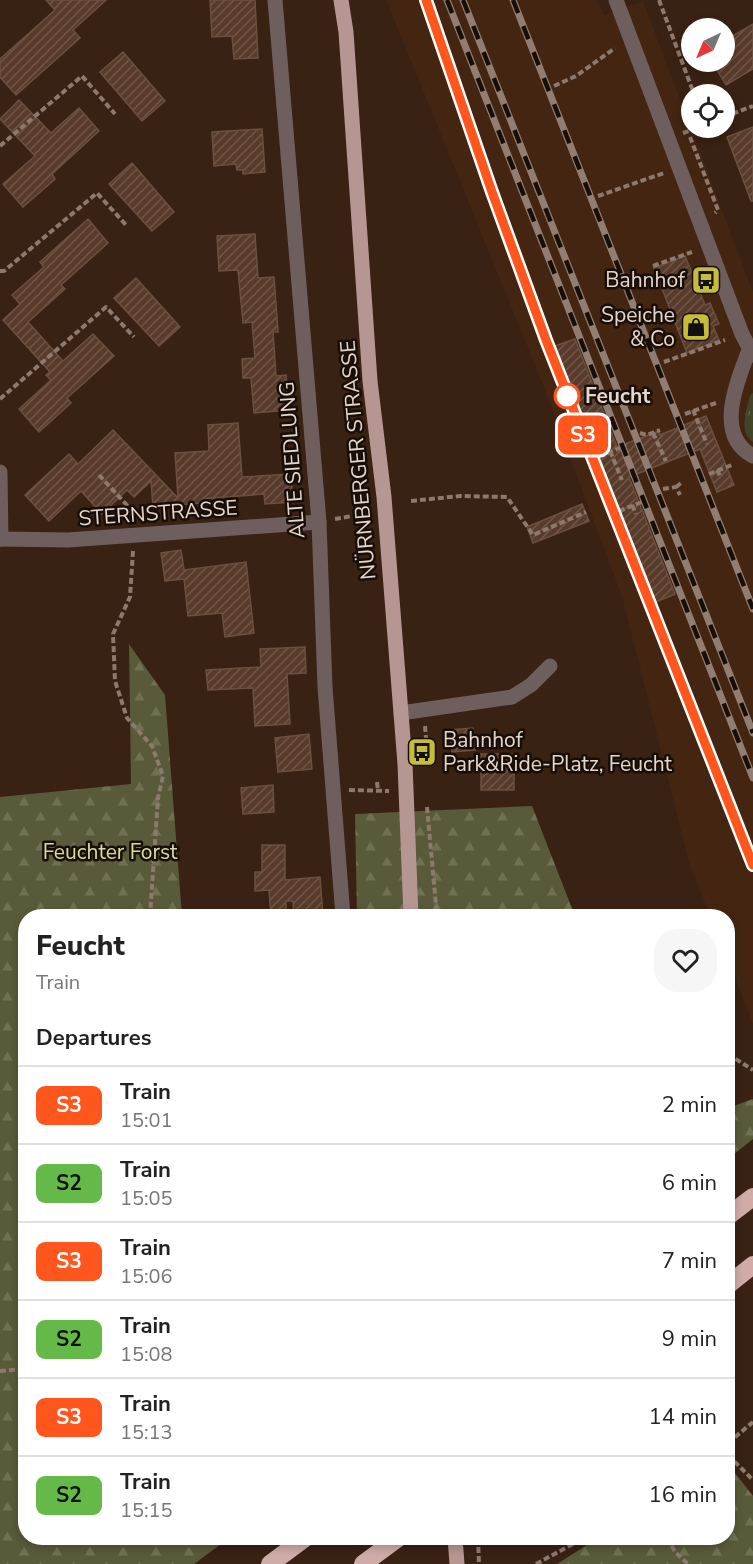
<!DOCTYPE html>
<meta charset="utf-8">
<style>
:root{--surface:#fff;--page:#f6f6f6;--text:#222;--muted:#767676;--line:#e0e0e0}
body{margin:0;font-family:"Nunito Sans",sans-serif;background:var(--page);color:var(--text);height:100vh;display:flex;flex-direction:column;font-size:22px;white-space:nowrap}
*{box-sizing:border-box;margin:0}
p{font-size:20px;color:var(--muted)}
.icon{flex:none;width:33px;height:33px;fill:none;stroke:currentColor;stroke-width:2;stroke-linecap:round;stroke-linejoin:round}
.map{position:relative;flex:1;overflow:hidden}
.sheet{position:absolute;left:18px;top:909px;width:717px;height:636px;display:flex;flex-direction:column;background:var(--surface);border-radius:24px;box-shadow:0 3px 9px #0003}
.sheet>*{flex:none}
.badge{padding:0 12px;border-radius:9px;font-size:21px;line-height:39px}
.needle{width:39px;rotate:224deg}
.tools{position:absolute;left:681px;top:18px;display:grid;gap:12px}
.tools a{display:grid;place-items:center;width:54px;height:54px;border-radius:50%;background:var(--surface);box-shadow:0 3px 9px #0003;font-size:30px}
.map>.badge{position:absolute;translate:-50% -50%;box-shadow:0 0 0 3px #fff}
h2{padding:0 18px;font-size:22px;line-height:54px}
.round{display:grid;place-items:center;flex:none;width:63px;height:63px;border-radius:24px;background:var(--page)}
.summary{display:flex;align-items:center;justify-content:space-between;height:102px;padding:0 18px}
h1{font-size:28px;font-weight:800;line-height:45px}
ul{padding:0;list-style:none}
li{display:flex;align-items:center;gap:18px;height:78px;padding:0 18px;border-top:2px solid var(--line)}
li div{flex:1}
li b{display:block;font-size:22px}
li em{font-style:normal}
li .badge{min-width:66px;font-weight:700;text-align:center}
.map>svg:first-child{display:block}
.built{fill:#432512}
.grass{fill:url(#grass-tufts)}
.forest{fill:url(#forest-firs)}
.building{fill:url(#building-hatch);stroke:#6b5040;stroke-width:1.5}
.lines{fill:none;stroke-linecap:round;stroke-linejoin:round}
.path{stroke:#8d796d;stroke-width:4;stroke-dasharray:6 3;stroke-linecap:butt}
.minor{stroke:#6e5f5e;stroke-width:15}
.major{stroke:#b59693;stroke-width:15}
.highway{stroke:#d0aba8;stroke-width:18}
.rail-casing{stroke:#927d72;stroke-width:7}
.rail{stroke:#180e08;stroke-width:4.5;stroke-dasharray:14;stroke-linecap:butt}
.line-casing{stroke:#fff;stroke-width:14}
.line{stroke:#ff561d;stroke-width:9}
.stop-dot{fill:#fff;stroke:#ff561d;stroke-width:3}
.labels{text-anchor:middle;dominant-baseline:central;stroke-width:5;stroke-linejoin:round;paint-order:stroke}
.poi-label{font-size:21px;fill:#e6d5cc;stroke:#180e08;text-anchor:end}
.stop-label{font-size:21px;font-weight:bold;fill:#e6d5cc;stroke:#180e08;text-anchor:start}
.street-label{font-size:21px;fill:#e6d5cc;stroke:#180e08}
.park-label{font-size:21px;fill:#d7dc9e;stroke:#180e08}
</style>
<div class="map">
<svg width="753" height="1564" viewBox="0 0 753 1564">
<defs>
<pattern id="grass-tufts" width="24" height="20" patternUnits="userSpaceOnUse" patternTransform="scale(1.5)"><rect width="24" height="20" fill="#424428"/><path d="M3 7l-1-3M5 7V3M7 7l1-3M15 17l-1-3M17 17v-4M19 17l1-3" fill="none" stroke="#5d5e46"/></pattern>
<pattern id="forest-firs" width="22" height="20" patternUnits="userSpaceOnUse" patternTransform="scale(1.5)"><rect width="22" height="20" fill="#585a39"/><path d="M5 1l3.5 6h-7zM16 11l3.5 6h-7z" fill="#707154"/></pattern>
<pattern id="building-hatch" width="6" height="6" patternUnits="userSpaceOnUse" patternTransform="scale(1.5)"><rect width="6" height="6" fill="#583b2a"/><path d="M-1 1l2-2M0 6l6-6M5 7l2-2" fill="none" stroke="#705648"/></pattern>
</defs>
<rect width="100%" height="100%" fill="#392113"/>
<polygon class="built" points="386,0 597,0 604,15 643,1 753,292 753,1024 728,960 728,916 710,916 689,863 622,597 543,385"/>
<path class="grass" d="M753,393V442C738,432 747,410 750,395Z"/>
<g class="forest">
<polygon points="129,644 165,695 182,916 26,916 26,1538 229,1538 194,1564 0,1564 0,797 131,784"/>
<polygon points="532,806 575,916 357,916 355,814"/>
<polygon points="753,1099 753,1139 728,1159 728,1108"/>
<polygon points="728,1464 753,1496 753,1564 557,1564 598,1538 728,1538"/>
</g>
<g class="building">
<polygon points="46,0 106,0 73,30 80,38 16,95 0,77 0,59 55,10"/>
<polygon points="210,0 255,0 258,58 234,59 232,36 212,37"/>
<polygon points="753,24 753,69 726,85 712,62 724,62 724,41"/>
<polygon points="123,52 165,101 142,121 100,72"/>
<polygon points="19,100 51,133 79,108 99,131 52,174 55,179 23,207 3,184 35,156 0,119"/>
<polygon points="753,127 753,201 751,201 727,137"/>
<polygon points="262,129 265,172 243,174 243,170 237,170 236,164 214,166 212,132"/>
<polygon points="132,163 174,212 152,231 109,184"/>
<polygon points="88,219 108,243 61,285 65,289 28,322 63,361 93,334 114,356 67,398 71,403 39,432 19,409 51,380 46,375 50,372 3,320 20,304 12,295 44,267 40,262"/>
<polygon points="255,234 258,278 274,277 278,332 273,332 276,376 286,375 289,410 254,413 251,378 243,378 242,359 255,358 252,322 243,323 238,270 219,271 217,236"/>
<polygon points="685,256 705,305 710,303 719,324 713,326 719,340 687,353 654,268"/>
<polygon points="136,278 180,327 159,346 114,298"/>
<polygon points="575,339 617,447 659,431 660,435 706,416 734,485 717,492 700,449 629,477 675,594 656,602 555,346"/>
<polygon points="238,423 242,477 291,474 293,502 265,504 264,494 202,499 202,503 153,507 151,481 134,497 127,490 102,514 81,491 49,521 25,495 69,454 78,464 113,430 178,498 175,453 209,451 208,425"/>
<polygon points="582,504 589,521 533,543 527,527"/>
<polygon points="181,550 184,570 246,562 254,633 225,637 222,613 188,616 184,579 165,581 161,553"/>
<polygon points="305,647 306,673 287,674 290,724 255,726 253,688 208,690 206,670 261,667 260,649"/>
<polygon points="473,728 475,750 452,752 450,730"/>
<polygon points="309,734 312,769 278,772 275,738"/>
<rect x="481" y="754" width="33" height="36"/>
<polygon points="273,785 274,812 243,814 241,788"/>
<polygon points="262,845 285,845 285,880 320,877 323,916 294,916 293,901 286,901 286,916 271,916 269,890 255,891 255,872 262,872"/>
</g>
<g class="lines">
<g class="path">
<polyline points="659,0 694,94"/>
<polyline points="554,86 576,76 615,48"/>
<polyline points="724,117 753,106"/>
<polyline points="683,133 699,128"/>
<polyline points="690,137 718,210 715,213"/>
<polyline points="0,146 82,76 115,114"/>
<polyline points="598,196 664,173"/>
<polyline points="653,266 692,252"/>
<polyline points="0,271 4,271 97,193 126,225"/>
<polyline points="664,362 725,340"/>
<polyline points="0,399 106,307 134,337"/>
<polyline points="693,410 707,444"/>
<polyline points="685,414 716,403"/>
<polyline points="640,433 647,435 660,430"/>
<polyline points="653,433 666,461"/>
<polyline points="610,451 622,480"/>
<polyline points="599,457 620,448"/>
<polyline points="717,470 721,478"/>
<polyline points="709,474 732,465"/>
<polyline points="99,475 137,516"/>
<polyline points="676,487 681,483"/>
<polyline points="663,489 676,487 680,495"/>
<polyline points="411,501 460,496 507,497 533,535 586,512"/>
<polyline points="632,505 636,514"/>
<polyline points="619,511 642,502"/>
<polyline points="335,519 352,516"/>
<polyline points="133,551 130,597 113,634 115,681 127,718 152,746 163,776 158,798 150,916"/>
<polyline points="425,726 426,738 425,754"/>
<polyline points="377,782 378,792"/>
<polyline points="349,790 389,791"/>
<polyline points="427,807 437,916"/>
<polyline points="728,1054 753,1070"/>
<polyline points="0,1371 26,1369"/>
<polyline points="728,1443 753,1422"/>
<polyline points="728,1455 753,1480"/>
<polyline points="478,1538 479,1564"/>
<polyline points="667,1538 676,1553 688,1564"/>
<polyline points="536,1564 584,1538"/>
</g>
<g class="minor">
<polyline points="275,0 319,522 325,687 343,916"/>
<polyline points="616,0 742,334 753,355"/>
<path d="M749,350C738,380 713,435 753,456"/>
<polyline points="0,472 1,539"/>
<polyline points="0,539 68,540 319,522"/>
<polyline points="401,713 512,697 531,685 550,666"/>
</g>
<g class="major">
<polyline points="341,0 346,32 370,381 384,497 405,764 411,916"/>
<polyline points="455,1538 457,1564"/>
</g>
<g class="highway">
<polyline points="728,1216 753,1197"/>
<polyline points="728,1285 753,1265"/>
<polyline points="270,1564 305,1538"/>
<polyline points="363,1564 398,1538"/>
</g>
<g class="rail-casing">
<g id="rail">
<polyline points="426,0 492,192 546,340 753,865"/>
<polyline points="447,0 753,778"/>
<polyline points="463,0 753,733"/>
<polyline points="513,0 753,609"/>
</g>
</g>
<use href="#rail" class="rail"/>
</g>
<g class="lines">
<g class="line-casing">
<polyline id="line" points="426,0 492,192 546,340 753,865"/>
</g>
<use href="#line" class="line"/>
</g>
<defs>
<g id="bus-square" transform="scale(1.5)"><rect x="-9" y="-9" width="18" height="18" rx="4" fill="#c6bc3c" stroke="#180e08"/><path d="M-5-6H5V4H4V6H2V4H-2V6H-4V4H-5ZM-3.5-4V0h7V-4ZM-3.5 1.2v1.5H-2V1.2ZM2 1.2v1.5H3.5V1.2Z" fill="#111"/></g>
<g id="shop-square" transform="scale(1.5)"><rect x="-9" y="-9" width="18" height="18" rx="4" fill="#c6bc3c" stroke="#180e08"/><path d="M-5-2.5h2.3a2.7 3.5 0 0 1 5.4 0H5L5.5 6h-11ZM-1.5-2.5h3a1.5 2.3 0 0 0-3 0Z" fill="#111"/></g>
</defs>
<g fill-rule="evenodd">
<use href="#bus-square" x="706" y="280"/>
<use href="#shop-square" x="696" y="327"/>
<use href="#bus-square" x="422" y="752"/>
</g>
<circle class="stop-dot" cx="567" cy="396" r="12"/>
<g class="labels">
<g class="poi-label">
<text x="685" y="280">Bahnhof</text>
<text x="675" y="315">Speiche<tspan x="675" dy="24">&amp; Co</tspan></text>
<text x="443" y="740" text-anchor="start">Bahnhof<tspan x="443" dy="24">Park&amp;Ride-Platz, Feucht</tspan></text>
</g>
<g class="stop-label">
<text x="585" y="396">Feucht</text>
</g>
<g class="street-label">
<text transform="translate(292 460) rotate(-94)">ALTE SIEDLUNG</text>
<text transform="translate(358 460) rotate(-95)">NÜRNBERGER STRASSE</text>
<text transform="translate(158 513) rotate(-4)">STERNSTRASSE</text>
</g>
<g class="park-label">
<text x="110" y="852">Feuchter Forst</text>
</g>
</g>
</svg>
<div class="tools">
<a><svg class="needle" viewBox="-14 -14 28 28"><path d="M0-13l5 13h-10z" fill="#e53935"/><path d="M0 13l5-13h-10z" fill="#767676"/></svg></a>
<a><svg class="icon" aria-label="locate" viewBox="0 0 24 24"><circle cx="12" cy="12" r="6"/><path d="M12 2v4M12 18v4M2 12h4M18 12h4"/></svg></a>
</div>
<b class="badge" style="left:583px;top:435px;background:#ff561d;color:#fff">S3</b>
<section class="sheet">
<div class="summary"><div><h1>Feucht</h1><p>Train</p></div><a class="round"><svg class="icon" aria-label="heart" viewBox="0 0 24 24"><path d="M12 20l-8-8c-3-5 5-10 8-4 3-6 11-1 8 4z"/></svg></a></div>
<h2>Departures</h2>
<ul>
<li><span class="badge" style="background:#ff561d;color:#fff">S3</span><div><b>Train</b><p>15:01</p></div><em>2 min</em></li>
<li><span class="badge" style="background:#65b949;color:#111">S2</span><div><b>Train</b><p>15:05</p></div><em>6 min</em></li>
<li><span class="badge" style="background:#ff561d;color:#fff">S3</span><div><b>Train</b><p>15:06</p></div><em>7 min</em></li>
<li><span class="badge" style="background:#65b949;color:#111">S2</span><div><b>Train</b><p>15:08</p></div><em>9 min</em></li>
<li><span class="badge" style="background:#ff561d;color:#fff">S3</span><div><b>Train</b><p>15:13</p></div><em>14 min</em></li>
<li><span class="badge" style="background:#65b949;color:#111">S2</span><div><b>Train</b><p>15:15</p></div><em>16 min</em></li>
</ul>
</section>
</div>
